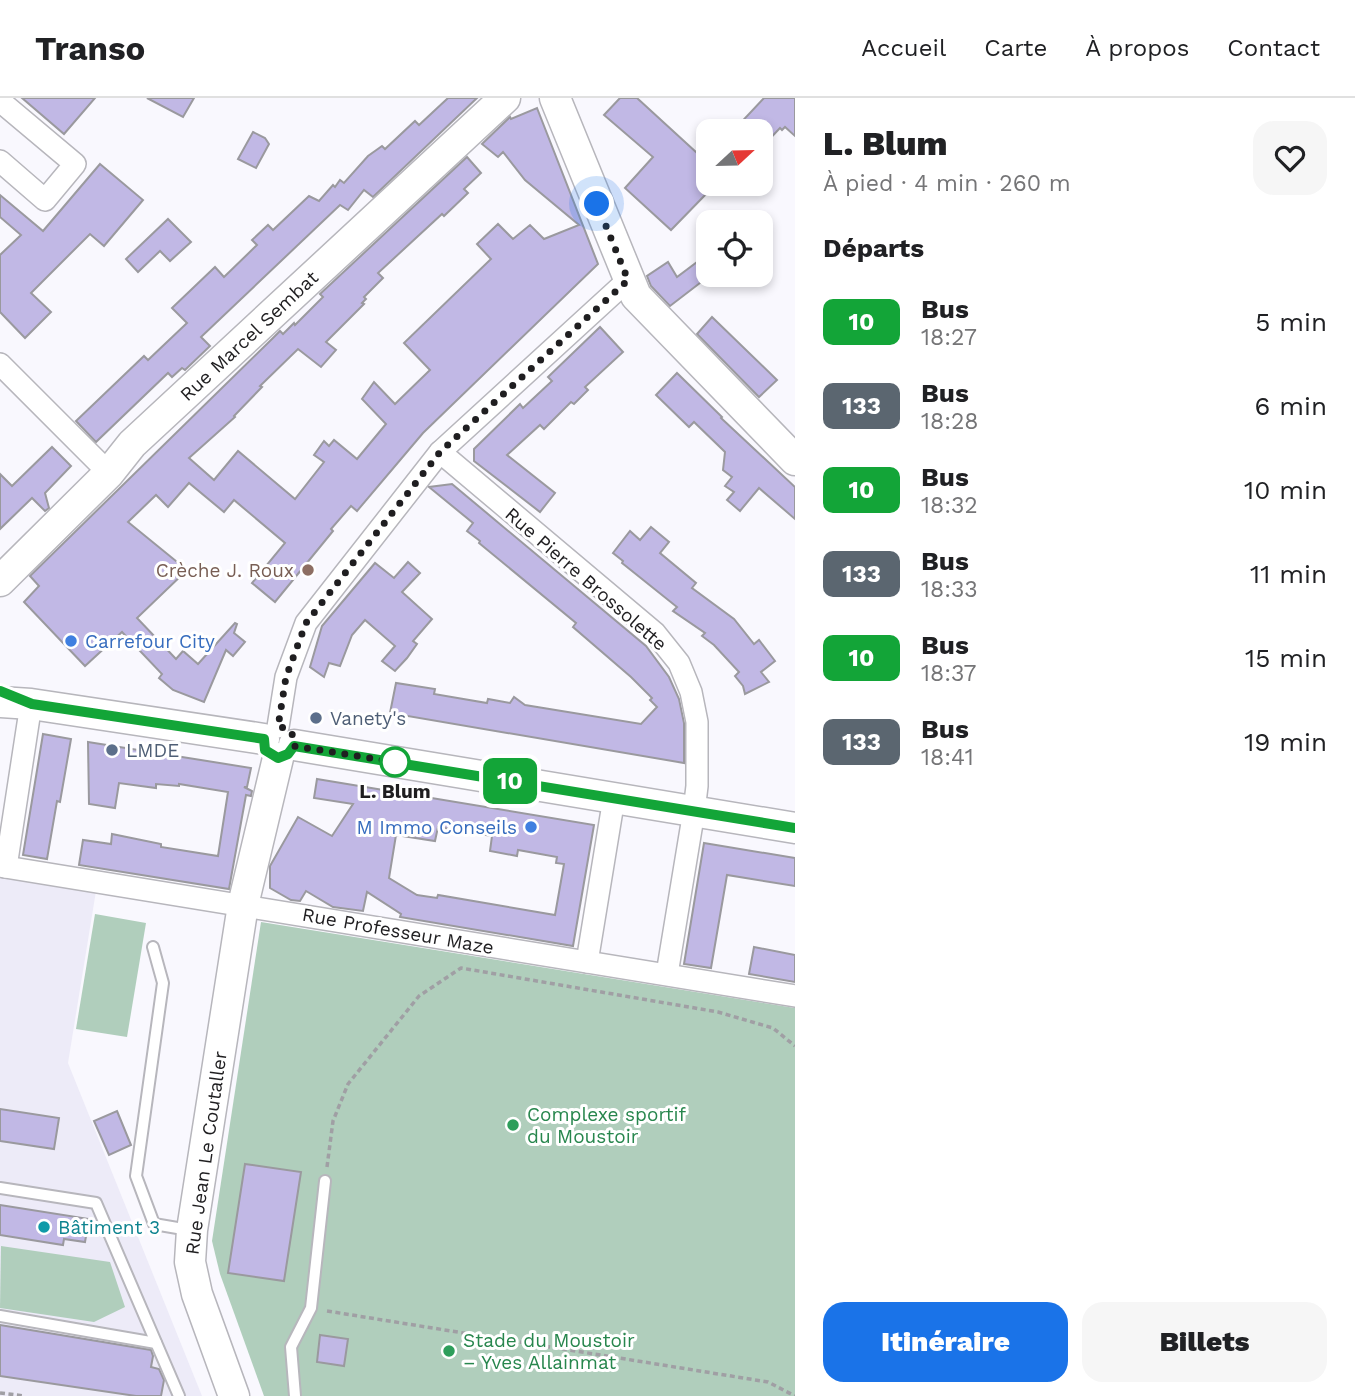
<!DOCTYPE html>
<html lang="fr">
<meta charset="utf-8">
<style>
:root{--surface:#fff;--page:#f6f6f6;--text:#202124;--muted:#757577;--line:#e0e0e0;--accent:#1a73e8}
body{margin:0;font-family:"Work Sans",sans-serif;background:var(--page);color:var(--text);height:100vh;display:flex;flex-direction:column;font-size:26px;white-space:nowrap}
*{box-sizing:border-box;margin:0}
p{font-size:23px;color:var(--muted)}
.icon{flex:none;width:38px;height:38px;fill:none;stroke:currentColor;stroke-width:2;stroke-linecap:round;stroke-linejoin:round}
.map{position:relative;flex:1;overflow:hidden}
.side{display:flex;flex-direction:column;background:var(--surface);width:560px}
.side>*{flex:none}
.badge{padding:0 14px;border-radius:10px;font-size:24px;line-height:46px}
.needle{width:46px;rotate:68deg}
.buttons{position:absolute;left:696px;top:21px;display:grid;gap:14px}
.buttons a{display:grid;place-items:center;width:77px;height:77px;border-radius:14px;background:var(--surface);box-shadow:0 4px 10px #0003;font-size:35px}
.you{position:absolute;width:35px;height:35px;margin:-18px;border:5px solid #fff;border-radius:50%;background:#1a73e8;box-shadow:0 0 0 10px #1a73e833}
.map>.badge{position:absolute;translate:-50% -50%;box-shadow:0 0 0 4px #fff}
h2{padding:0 28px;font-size:26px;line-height:63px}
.round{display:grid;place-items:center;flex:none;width:74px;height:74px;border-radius:21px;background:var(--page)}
.headline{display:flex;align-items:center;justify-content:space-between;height:119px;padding:0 28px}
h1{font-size:33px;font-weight:800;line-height:52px}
.button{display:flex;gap:14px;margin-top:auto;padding:14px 28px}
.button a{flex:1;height:80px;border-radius:21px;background:var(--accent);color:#fff;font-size:28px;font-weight:800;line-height:80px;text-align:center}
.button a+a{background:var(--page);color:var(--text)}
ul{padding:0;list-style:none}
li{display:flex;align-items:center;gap:21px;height:84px;padding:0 28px}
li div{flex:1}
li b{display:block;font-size:26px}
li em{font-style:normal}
li .badge{min-width:77px;font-weight:700;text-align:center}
header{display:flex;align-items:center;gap:42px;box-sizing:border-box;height:98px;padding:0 35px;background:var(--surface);border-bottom:2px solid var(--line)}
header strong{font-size:33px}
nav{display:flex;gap:38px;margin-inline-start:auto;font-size:24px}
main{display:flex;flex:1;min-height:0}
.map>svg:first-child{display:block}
.built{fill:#edebf8}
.green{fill:#b0cebc}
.building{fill:#c1b8e5;stroke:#9a999e;stroke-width:2;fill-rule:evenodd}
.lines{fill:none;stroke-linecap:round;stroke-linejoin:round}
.lane-casing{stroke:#b7b6bc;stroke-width:14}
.street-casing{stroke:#b7b6bc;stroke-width:24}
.secondary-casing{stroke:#b7b6bc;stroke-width:33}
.path{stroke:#a09fa4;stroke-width:3.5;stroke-dasharray:5 3.5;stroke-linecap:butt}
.lane{stroke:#fff;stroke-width:10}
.street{stroke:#fff;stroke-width:21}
.secondary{stroke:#fff;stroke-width:30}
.line-casing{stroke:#fff;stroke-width:16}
.line{stroke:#13a538;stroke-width:10}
.walk{stroke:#1f1e20;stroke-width:7;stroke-dasharray:0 12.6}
.education-dot{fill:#8d6e63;stroke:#fff;stroke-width:2.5}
.shop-dot{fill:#3f7fe0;stroke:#fff;stroke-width:2.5}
.service-dot{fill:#5c6f8a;stroke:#fff;stroke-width:2.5}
.stop-dot{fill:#fff;stroke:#13a538;stroke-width:3.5}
.leisure-dot{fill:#2e9e5b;stroke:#fff;stroke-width:2.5}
.culture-dot{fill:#0f9aa8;stroke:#fff;stroke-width:2.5}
.labels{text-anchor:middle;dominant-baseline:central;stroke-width:6;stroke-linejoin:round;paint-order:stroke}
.street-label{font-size:19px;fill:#1f1e20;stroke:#fff}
.education-label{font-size:19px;fill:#785e54;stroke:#fff;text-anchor:end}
.shop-label{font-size:19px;fill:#366cbe;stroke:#fff;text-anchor:start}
.service-label{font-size:19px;fill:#4e5e75;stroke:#fff;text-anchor:start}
.stop-label{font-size:19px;font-weight:bold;fill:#1f1e20;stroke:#fff}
.leisure-label{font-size:19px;fill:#27864d;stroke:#fff;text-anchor:start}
.culture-label{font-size:19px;fill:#0d838f;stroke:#fff;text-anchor:start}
</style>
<header>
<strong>Transo</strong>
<nav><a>Accueil</a><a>Carte</a><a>À propos</a><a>Contact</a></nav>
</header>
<main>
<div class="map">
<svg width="795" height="1298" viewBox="0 0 795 1298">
<rect width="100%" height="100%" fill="#f9f8fe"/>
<polygon class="built" points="0,778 96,793 68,965 202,1298 0,1298"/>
<g class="green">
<polygon points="95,816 146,825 127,939 76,931"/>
<polygon points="261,824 795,910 795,1298 264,1298 220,1176 212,1143"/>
<polygon points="1,1148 110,1164 125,1209 94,1224 0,1210"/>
</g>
<g class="building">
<polygon points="22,0 95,0 64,36"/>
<polygon points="147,0 194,0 183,19"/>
<polygon points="448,0 477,0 373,99 364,92 348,112 340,107 201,239 210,248 185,272 182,270 172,279 168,275 96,344 76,323 144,258 148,262 187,225 172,210 215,169 224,179 257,147 252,142 268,127 273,132 309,98 319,103 333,87 335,89 340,82 344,85 368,58 382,48 385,51 415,23 419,27"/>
<polygon points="620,0 637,0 709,66 709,93 671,132 625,90 653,59 604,17"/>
<polygon points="764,0 795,0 795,38 785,29 782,32 780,30 761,50 761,33 733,33"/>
<polygon points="537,10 598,166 423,335 357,413 351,408 331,431 333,433 275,504 252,485 285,445 234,402 224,414 189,385 168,409 156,397 128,424 187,472 137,520 176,561 183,553 198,566 235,525 237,526 234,535 245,544 233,558 226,552 204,604 173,592 159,580 162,576 122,534 85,568 24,504 39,488 30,478 273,240 280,233 283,236 294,225 295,227 323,199 320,196 467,59 481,75 464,91 468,95 444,118 442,116 378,175 383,180 364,199 366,201 362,205 364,206 326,244 336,252 321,269 298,251 260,288 262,289 234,318 235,319 189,360 214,382 238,353 295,401 324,364 314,357 324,343 329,348 334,342 357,361 386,326 362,301 374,284 395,306 430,272 404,245 491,161 477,146 498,126 513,141 530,127 544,141 579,127 525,82 503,54 498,59 482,46 510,19 511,21"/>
<polygon points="253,34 265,40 269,46 256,70 238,61"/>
<polygon points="100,66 143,102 104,148 90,136 31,195 51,214 25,240 0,214 0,157 21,137 0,119 0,97 43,133"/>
<polygon points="168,121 191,144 170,163 160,153 138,174 126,161"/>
<polygon points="709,155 709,178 670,208 651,188 647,178 668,164 677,179"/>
<polygon points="712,219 777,282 759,299 697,236"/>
<polygon points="600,229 623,254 585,289 588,292 574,306 571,304 544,331 540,327 507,357 555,395 540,414 474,363 474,351 520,306 523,310 552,283 548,279"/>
<polygon points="677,275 722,319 721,320 795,389 795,421 759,390 740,413 727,402 734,394 725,388 732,379 723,372 725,354 694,324 689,329 656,297"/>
<polygon points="52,349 71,368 45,395 49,410 45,413 32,400 0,431 0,376 12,388"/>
<polygon points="452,386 646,548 669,579 679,601 684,625 684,665 390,615 396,585 435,591 434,596 487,605 488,601 510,605 514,599 525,607 641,626 657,609 650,602 652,600 631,579 573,529 576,525 479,445 480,443 467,433 473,425 429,389"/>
<polygon points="651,429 669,444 660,455 696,485 692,490 734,521 754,546 759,542 775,563 761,574 769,584 745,596 743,588 735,578 739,574 714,547 702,538 705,535 673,513 677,509 622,465 623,463 613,455 630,433 640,442"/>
<polygon points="408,464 420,475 402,494 432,521 413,543 417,546 407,560 395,573 382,563 395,548 365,522 352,537 340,568 329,565 324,579 310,569 322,528 375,465 394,480"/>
<polygon points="43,636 71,641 60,704 57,703 47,761 23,757"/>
<polygon points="88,644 251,670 247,689 244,689 252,693 251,698 246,697 229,791 79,767 83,742 111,746 112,736 161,746 161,749 218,758 228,694 179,686 179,688 156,686 156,690 119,685 115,710 89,706"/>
<path d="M317,681L594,727L573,848L400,819L401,816L367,794L363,813L333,809L306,793L300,803L291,802L270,790V768L298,719L332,738L353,706L314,700ZM438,729L492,738L490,753L517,758L518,752L557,759L556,765L564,766L555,817L438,797L437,800L417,797L389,780L396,737L435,743Z"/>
<polygon points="704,745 795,760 795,788 727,777 711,870 684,866"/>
<polygon points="754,849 795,857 795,884 749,876"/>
<polygon points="0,1011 59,1020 54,1051 0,1043"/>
<polygon points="117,1013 131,1047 109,1057 94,1023"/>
<polygon points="245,1066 301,1074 284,1183 228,1175"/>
<polygon points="0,1107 89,1121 85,1144 64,1141 63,1147 0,1137"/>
<polygon points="0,1227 151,1252 153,1258 151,1269 159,1271 164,1282 161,1298 136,1298 0,1278"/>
<polygon points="320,1237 348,1241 344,1268 317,1264"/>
</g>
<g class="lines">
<g class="lane-casing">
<g id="lane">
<polyline points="153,849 163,885 136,1078 154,1126 189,1132"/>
<polyline points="0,1090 96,1105 179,1298"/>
<polyline points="0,1218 156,1245"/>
<polyline points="295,1298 291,1249 311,1210 325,1083"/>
</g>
</g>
<g class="street-casing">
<g id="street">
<polyline points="0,3 75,66 45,102 0,63"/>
<polyline points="0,266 109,375"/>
<polyline points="440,354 655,535 679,565 691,594 697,624 697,688 694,713 667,876"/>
<polyline points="278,629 286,579 306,525 440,354 628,182"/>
<polyline points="0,768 795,898"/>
<polyline points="6,769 31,606"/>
<polyline points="587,864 614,700"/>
</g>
</g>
<g class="secondary-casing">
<g id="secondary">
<polyline points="555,0 636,198 795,362"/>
<polyline points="0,483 109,375 132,346 505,0"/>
<polyline points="0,604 31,606 264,641"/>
<polyline points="294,647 795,730"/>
<polyline points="234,1298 197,1196 190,1164 192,1132 243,807 278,660"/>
</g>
</g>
<g class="path">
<polyline points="327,1069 333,1023 348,986 419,898 461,870 718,914 773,930 795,948"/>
<polyline points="327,1213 768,1284 795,1298"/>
<polyline points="0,1295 25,1298"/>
</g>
<use href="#lane" class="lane"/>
<use href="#street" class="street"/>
<use href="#secondary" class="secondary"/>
</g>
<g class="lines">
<g class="line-casing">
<polyline id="line" points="0,593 32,606 264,641 265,652 278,660 288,656 294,648 795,730"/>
</g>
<use href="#line" class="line"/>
<path class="walk" d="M395,664L401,665L294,648C295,636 289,629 278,629L286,579L306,525L440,354L628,182L597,106"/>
</g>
<circle class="education-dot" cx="308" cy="472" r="7"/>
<g class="shop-dot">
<circle cx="71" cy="543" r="7"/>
<circle cx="531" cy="729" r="7"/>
</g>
<g class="service-dot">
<circle cx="316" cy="620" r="7"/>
<circle cx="112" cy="652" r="7"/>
</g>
<circle class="stop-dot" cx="395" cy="664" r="14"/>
<g class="leisure-dot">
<circle cx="513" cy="1027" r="7"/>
<circle cx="449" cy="1253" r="7"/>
</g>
<circle class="culture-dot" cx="44" cy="1129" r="7"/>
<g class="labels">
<g class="street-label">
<text transform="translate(249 238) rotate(-43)">Rue Marcel Sembat</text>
<text transform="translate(586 481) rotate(41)">Rue Pierre Brossolette</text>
<text transform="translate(398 833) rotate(10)">Rue Professeur Maze</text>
<text transform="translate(206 1055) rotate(-82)">Rue Jean Le Coutaller</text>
</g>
<g class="education-label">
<text x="294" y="472">Crèche J. Roux</text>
</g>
<g class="shop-label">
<text x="85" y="543">Carrefour City</text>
<text x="517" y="729" text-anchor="end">M Immo Conseils</text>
</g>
<g class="service-label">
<text x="330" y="620">Vanety's</text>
<text x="126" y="652">LMDE</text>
</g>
<g class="stop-label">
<text x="395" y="693">L. Blum</text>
</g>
<g class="leisure-label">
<text x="527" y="1016">Complexe sportif<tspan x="527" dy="22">du Moustoir</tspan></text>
<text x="463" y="1242">Stade du Moustoir<tspan x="463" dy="22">– Yves Allainmat</tspan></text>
</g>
<g class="culture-label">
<text x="58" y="1129">Bâtiment 3</text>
</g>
</g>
</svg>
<div class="buttons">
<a><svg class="needle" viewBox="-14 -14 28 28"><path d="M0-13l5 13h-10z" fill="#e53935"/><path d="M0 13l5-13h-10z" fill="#757577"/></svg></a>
<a><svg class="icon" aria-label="locate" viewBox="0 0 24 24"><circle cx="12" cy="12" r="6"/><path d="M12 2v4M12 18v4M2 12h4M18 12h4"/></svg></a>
</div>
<div class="you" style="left:597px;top:106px"></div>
<b class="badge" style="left:510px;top:683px;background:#13a538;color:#fff">10</b>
</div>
<section class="side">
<div class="headline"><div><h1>L. Blum</h1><p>À pied · 4 min · 260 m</p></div><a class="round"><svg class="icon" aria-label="heart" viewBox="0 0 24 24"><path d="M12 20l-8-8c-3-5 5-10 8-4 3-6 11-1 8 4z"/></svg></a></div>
<h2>Départs</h2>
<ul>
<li><span class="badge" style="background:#13a538;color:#fff">10</span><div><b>Bus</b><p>18:27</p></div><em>5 min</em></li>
<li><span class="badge" style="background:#5b6670;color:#fff">133</span><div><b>Bus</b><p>18:28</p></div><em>6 min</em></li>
<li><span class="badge" style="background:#13a538;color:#fff">10</span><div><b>Bus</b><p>18:32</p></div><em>10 min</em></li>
<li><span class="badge" style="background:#5b6670;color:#fff">133</span><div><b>Bus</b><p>18:33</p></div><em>11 min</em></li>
<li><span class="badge" style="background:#13a538;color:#fff">10</span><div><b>Bus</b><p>18:37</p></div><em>15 min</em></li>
<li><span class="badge" style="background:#5b6670;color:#fff">133</span><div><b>Bus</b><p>18:41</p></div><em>19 min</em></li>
</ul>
<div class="button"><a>Itinéraire</a><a>Billets</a></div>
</section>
</main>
